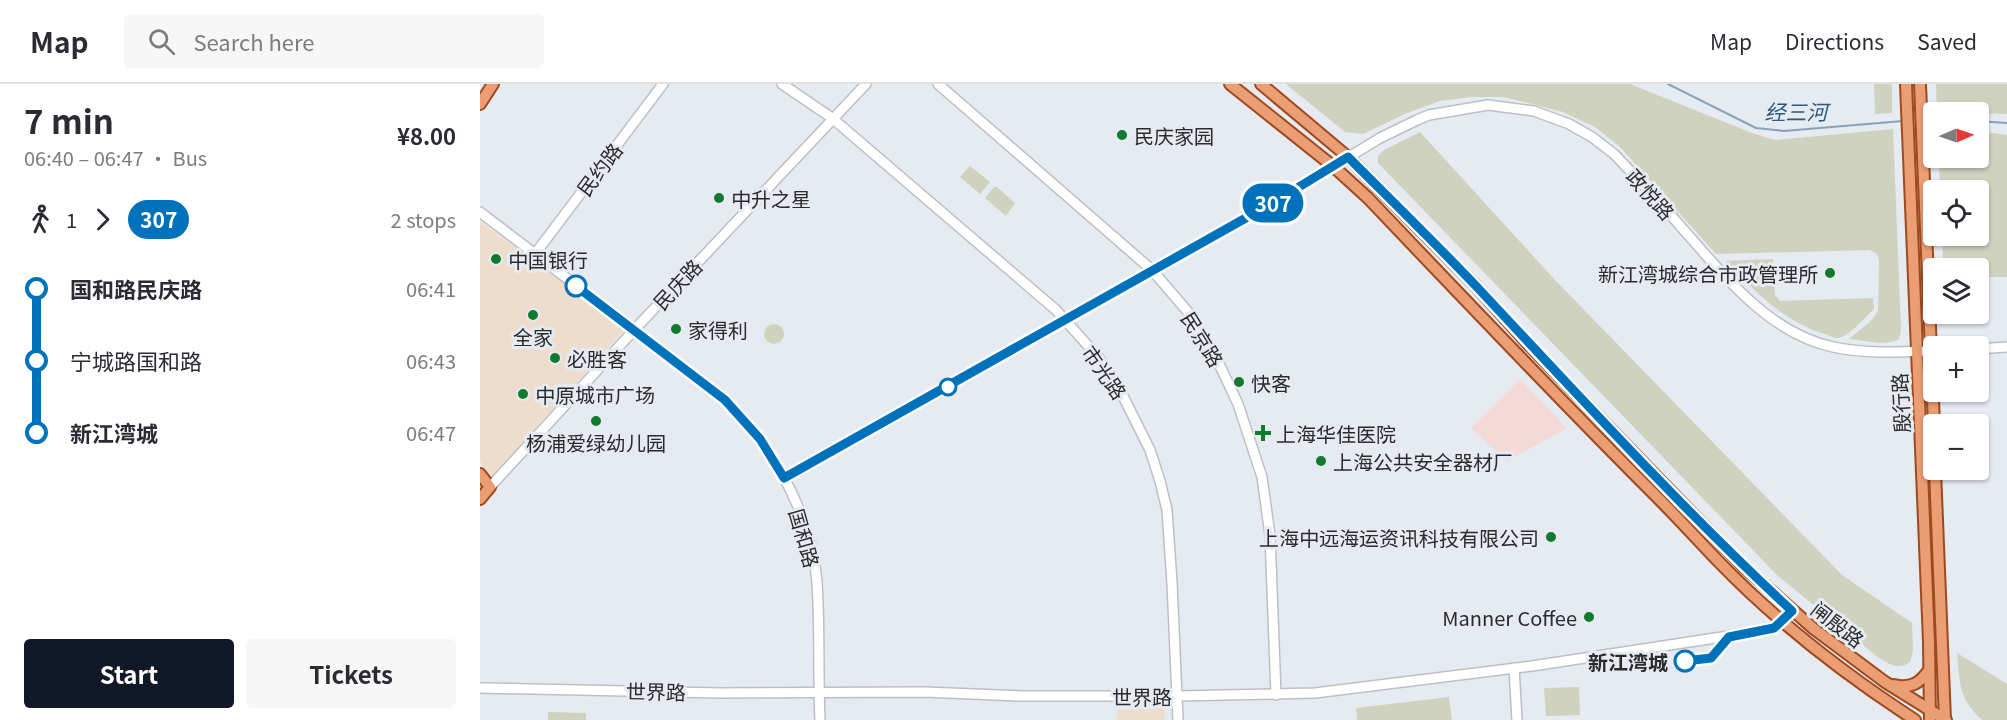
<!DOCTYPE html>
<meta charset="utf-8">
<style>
:root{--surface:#fff;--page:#f7f7f7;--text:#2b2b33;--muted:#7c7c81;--line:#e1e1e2;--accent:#111827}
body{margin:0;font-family:Georgia,"Noto Sans SC",serif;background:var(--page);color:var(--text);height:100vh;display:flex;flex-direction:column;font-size:22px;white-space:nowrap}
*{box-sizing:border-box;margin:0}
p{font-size:20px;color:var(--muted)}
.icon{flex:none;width:33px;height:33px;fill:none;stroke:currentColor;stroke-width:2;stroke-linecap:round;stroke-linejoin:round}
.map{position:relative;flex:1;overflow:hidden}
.drawer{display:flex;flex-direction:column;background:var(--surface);width:480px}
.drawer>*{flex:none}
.badge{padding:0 12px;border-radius:20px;font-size:21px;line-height:39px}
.needle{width:39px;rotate:88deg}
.controls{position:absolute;left:1443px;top:18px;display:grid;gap:12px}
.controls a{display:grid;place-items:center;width:66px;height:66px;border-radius:6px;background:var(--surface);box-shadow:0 2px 4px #0004;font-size:30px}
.map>.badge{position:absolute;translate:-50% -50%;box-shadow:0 0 0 3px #fff}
.legs{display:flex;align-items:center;gap:9px;height:66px;padding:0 24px;font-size:20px}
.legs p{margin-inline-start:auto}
.head{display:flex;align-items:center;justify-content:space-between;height:102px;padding:0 24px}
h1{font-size:33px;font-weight:700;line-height:45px}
.cta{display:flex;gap:12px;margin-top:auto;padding:12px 24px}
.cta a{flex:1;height:69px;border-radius:6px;background:var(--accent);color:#fff;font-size:24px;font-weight:700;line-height:69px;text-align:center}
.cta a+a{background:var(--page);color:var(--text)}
ul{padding:0 24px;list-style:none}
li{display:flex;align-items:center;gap:21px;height:72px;font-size:22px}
li i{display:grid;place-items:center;width:9px;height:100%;margin:0 8px;background:currentColor}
li i::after{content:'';width:15px;height:15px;margin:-8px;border:4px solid;border-radius:50%;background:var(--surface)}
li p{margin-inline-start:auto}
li:first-child i{background:linear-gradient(#0000 50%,currentColor 0)}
li:last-child i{background:linear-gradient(currentColor 50%,#0000 0)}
header{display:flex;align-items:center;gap:36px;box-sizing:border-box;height:84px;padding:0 30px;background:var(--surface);border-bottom:2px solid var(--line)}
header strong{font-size:28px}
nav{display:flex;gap:33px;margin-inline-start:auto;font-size:21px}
.search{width:420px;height:54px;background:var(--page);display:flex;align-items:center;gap:15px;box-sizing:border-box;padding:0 21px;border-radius:6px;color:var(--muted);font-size:22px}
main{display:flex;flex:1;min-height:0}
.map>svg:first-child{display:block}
.commercial{fill:#edc}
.medical{fill:#f4d9d8}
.green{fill:#cfd2bf}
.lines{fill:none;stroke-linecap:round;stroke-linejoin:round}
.stream{stroke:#89a2b6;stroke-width:2}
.minor-casing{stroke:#bcc0c6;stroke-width:12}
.major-casing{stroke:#9e4a1f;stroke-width:14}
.minor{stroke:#fff;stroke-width:9}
.major{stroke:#eb9d74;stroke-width:10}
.line-1-casing{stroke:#fff;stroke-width:14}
.line-1{stroke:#0072bc;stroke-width:9}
.poi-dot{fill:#117a2e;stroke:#e6eaf1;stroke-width:2}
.stop-1-dot{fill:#fff;stroke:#0072bc;stroke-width:3}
.labels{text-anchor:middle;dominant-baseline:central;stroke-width:6;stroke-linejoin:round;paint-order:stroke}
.poi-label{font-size:20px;fill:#2a2b2d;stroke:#e6eaf1;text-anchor:start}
.street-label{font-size:20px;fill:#2a2b2d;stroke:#e6eaf1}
.stop-label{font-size:20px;font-weight:bold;fill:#2a2b2d;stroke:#e6eaf1;text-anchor:end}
.water-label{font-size:21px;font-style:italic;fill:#2e5979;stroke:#e6eaf1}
</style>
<header>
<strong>Map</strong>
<div class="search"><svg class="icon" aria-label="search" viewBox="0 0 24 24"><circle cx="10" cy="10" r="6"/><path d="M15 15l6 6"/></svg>Search here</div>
<nav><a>Map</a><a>Directions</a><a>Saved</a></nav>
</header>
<main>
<section class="drawer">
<div class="head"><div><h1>7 min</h1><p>06:40 – 06:47 · Bus</p></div><b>¥8.00</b></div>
<div class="legs"><svg class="icon" aria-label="walk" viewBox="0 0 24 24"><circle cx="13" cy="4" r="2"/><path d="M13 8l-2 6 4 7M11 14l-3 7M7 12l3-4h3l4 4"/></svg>1<svg class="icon" aria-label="forward" viewBox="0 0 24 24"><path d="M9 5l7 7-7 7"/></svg><b class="badge" style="background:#0072bc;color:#fff">307</b><p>2 stops</p></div>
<ul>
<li><i style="color:#0072bc"></i><b>国和路民庆路</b><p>06:41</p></li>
<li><i style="color:#0072bc"></i><span>宁城路国和路</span><p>06:43</p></li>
<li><i style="color:#0072bc"></i><b>新江湾城</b><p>06:47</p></li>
</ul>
<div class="cta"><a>Start</a><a>Tickets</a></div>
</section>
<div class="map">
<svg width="1527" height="636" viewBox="0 0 1527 636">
<rect width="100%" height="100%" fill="#e6eaf1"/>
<g class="commercial">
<polygon points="0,137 145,245 8,397 0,375"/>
<polygon points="684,624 685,636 636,636 638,626"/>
</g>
<polygon class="medical" points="1040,295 1087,344 1027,377 991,344"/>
<g class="green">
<path d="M806,0H1150L1272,49L1295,56L1413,45L1421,246L1419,255C1406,263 1384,256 1369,255L1392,236L1398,227L1399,177L1397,170L1390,166L1236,170L1140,63L1115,43L1083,28L1024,13H992L960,17L927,29L883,50L865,48Z"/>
<polygon points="1394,0 1412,0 1412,29 1395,30"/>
<polygon points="1456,0 1527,0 1527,30 1457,28"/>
<path d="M940,48L1075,196L1362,491L1432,539L1433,567L1430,578C1417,587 1410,580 1399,574L1298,492L898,79V72L904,66Z"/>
<polygon points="1505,48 1527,51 1527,193 1499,193 1498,184 1463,184 1462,152 1498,152 1498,106 1460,106 1459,74 1498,74 1499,49"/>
<polygon points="1432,50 1438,50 1445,246 1441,246"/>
<polygon points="490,82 510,98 500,110 480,93"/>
<polygon points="514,103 517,103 535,119 526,132 505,114"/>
<path d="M1293,175L1295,211L1300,217L1393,214L1394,225C1384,234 1374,247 1362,253C1357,256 1350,252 1345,250C1303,237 1275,208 1246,177Z"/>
<circle cx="294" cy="250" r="10"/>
<polygon points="1441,300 1446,300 1453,458 1448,459"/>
<polygon points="1449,463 1453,463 1458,599 1454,598"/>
<path d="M1477,569L1527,600V636H1502C1478,614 1480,599 1477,569Z"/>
<polygon points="1099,603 1100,631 1066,632 1064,604"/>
<polygon points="969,613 972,636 877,636 876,624"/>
<polygon points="68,628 106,629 106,636 68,636"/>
</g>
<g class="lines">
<g class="stream">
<polyline points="1188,0 1276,44 1304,47 1423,37"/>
<polyline points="1447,36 1454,36"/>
<polyline points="1498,37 1527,39"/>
</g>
<g class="minor-casing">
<g id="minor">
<polyline points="302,0 352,34 576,226 619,274 640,306 670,366 680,397 687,426 692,499 698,636"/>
<polyline points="458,0 672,186 708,228 733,267 758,320 782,393 790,451 796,611"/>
<path d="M0,128L228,302C286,351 330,421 337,498C340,544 338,590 340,636"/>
<polyline points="55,170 183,0"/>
<polyline points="1498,265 1527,263"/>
<path d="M304,394L797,117L900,54L937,36L949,31L1008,21L1054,27L1089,40L1112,53L1134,70C1157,94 1180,118 1202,144C1244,191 1288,249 1353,263C1386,270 1421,268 1454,267"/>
<polyline points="10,403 155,245 386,0"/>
<polyline points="1034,584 1037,636"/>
<polyline points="0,604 240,609 445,608 541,612 698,612 835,609 1052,582 1288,546 1303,538 1312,527"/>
</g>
</g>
<g class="major-casing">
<g id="major">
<path d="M750,0L854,83L888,114C983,214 1078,314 1175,411C1197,433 1217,455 1238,477C1297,538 1364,590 1435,636"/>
<polyline points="781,0 868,73 995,201 1050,262 1263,482 1334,545 1405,598 1466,636"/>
<polyline points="1426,0 1449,558 1450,636"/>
<polyline points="1440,0 1454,340"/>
<polyline points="0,20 13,0"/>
<polyline points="1455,386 1465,636"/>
<polyline points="0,390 10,403 0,415"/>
<path d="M1414,601C1431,605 1440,599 1449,586"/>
</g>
</g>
<use href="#minor" class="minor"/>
<use href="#major" class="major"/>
</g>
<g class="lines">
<g class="line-1-casing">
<path id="line-1" d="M96,202L245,316L280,355L304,394L796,117L868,73C911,116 954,158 996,202C1099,312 1201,424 1312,527L1294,544L1249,553L1231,574L1205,577"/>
</g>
<use href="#line-1" class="line-1"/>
</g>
<g class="poi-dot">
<circle cx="642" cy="51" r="6"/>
<circle cx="239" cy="114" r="6"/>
<circle cx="16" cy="175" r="6"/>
<circle cx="1350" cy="189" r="6"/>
<circle cx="53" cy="231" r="6"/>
<circle cx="196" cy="245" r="6"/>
<circle cx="75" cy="274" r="6"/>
<circle cx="759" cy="298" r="6"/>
<circle cx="43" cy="310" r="6"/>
<circle cx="116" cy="337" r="6"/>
<path d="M780 340h6v6h6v6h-6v6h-6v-6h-6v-6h6z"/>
<circle cx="841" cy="377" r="6"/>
<circle cx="1071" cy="453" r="6"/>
<circle cx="1109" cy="533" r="6"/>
</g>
<g class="stop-1-dot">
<circle cx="96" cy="202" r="10"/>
<circle cx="468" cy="303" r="8"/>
<circle cx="1205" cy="577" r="10"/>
</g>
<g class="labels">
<g class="poi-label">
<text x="654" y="51">民庆家园</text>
<text x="251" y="114">中升之星</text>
<text x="28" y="175">中国银行</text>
<text x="1338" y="189" text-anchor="end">新江湾城综合市政管理所</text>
<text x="208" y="245">家得利</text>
<text x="53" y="252" text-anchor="middle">全家</text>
<text x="87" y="274">必胜客</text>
<text x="771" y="298">快客</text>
<text x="55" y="310">中原城市广场</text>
<text x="796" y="349">上海华佳医院</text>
<text x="116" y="358" text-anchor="middle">杨浦爱绿幼儿园</text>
<text x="853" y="377">上海公共安全器材厂</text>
<text x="1059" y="453" text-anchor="end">上海中远海运资讯科技有限公司</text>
<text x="1097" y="533" text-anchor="end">Manner Coffee</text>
</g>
<g class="street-label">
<text transform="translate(119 85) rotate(-53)">民约路</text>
<text transform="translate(1171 110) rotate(48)">政悦路</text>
<text transform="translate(197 200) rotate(-47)">民庆路</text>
<text transform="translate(723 255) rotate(58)">民京路</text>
<text transform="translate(625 288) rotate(55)">市光路</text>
<text transform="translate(1420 319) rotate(-93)">殷行路</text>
<text transform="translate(325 454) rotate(74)">国和路</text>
<text transform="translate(1358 540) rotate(38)">闸殷路</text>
<text transform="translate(176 607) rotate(1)">世界路</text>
<text x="662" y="612">世界路</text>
</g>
<g class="stop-label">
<text x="1188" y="577">新江湾城</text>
</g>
<g class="water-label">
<text x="1316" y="27">经三河</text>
</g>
</g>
</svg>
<div class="controls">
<a><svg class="needle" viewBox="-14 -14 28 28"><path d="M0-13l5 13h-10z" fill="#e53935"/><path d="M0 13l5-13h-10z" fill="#7c7c81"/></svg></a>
<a><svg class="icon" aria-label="locate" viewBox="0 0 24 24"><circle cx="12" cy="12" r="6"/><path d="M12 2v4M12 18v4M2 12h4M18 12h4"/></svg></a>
<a><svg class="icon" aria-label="layers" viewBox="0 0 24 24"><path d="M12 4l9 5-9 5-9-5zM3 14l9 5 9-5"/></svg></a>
<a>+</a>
<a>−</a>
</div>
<b class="badge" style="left:793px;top:119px;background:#0072bc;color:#fff">307</b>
</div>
</main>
